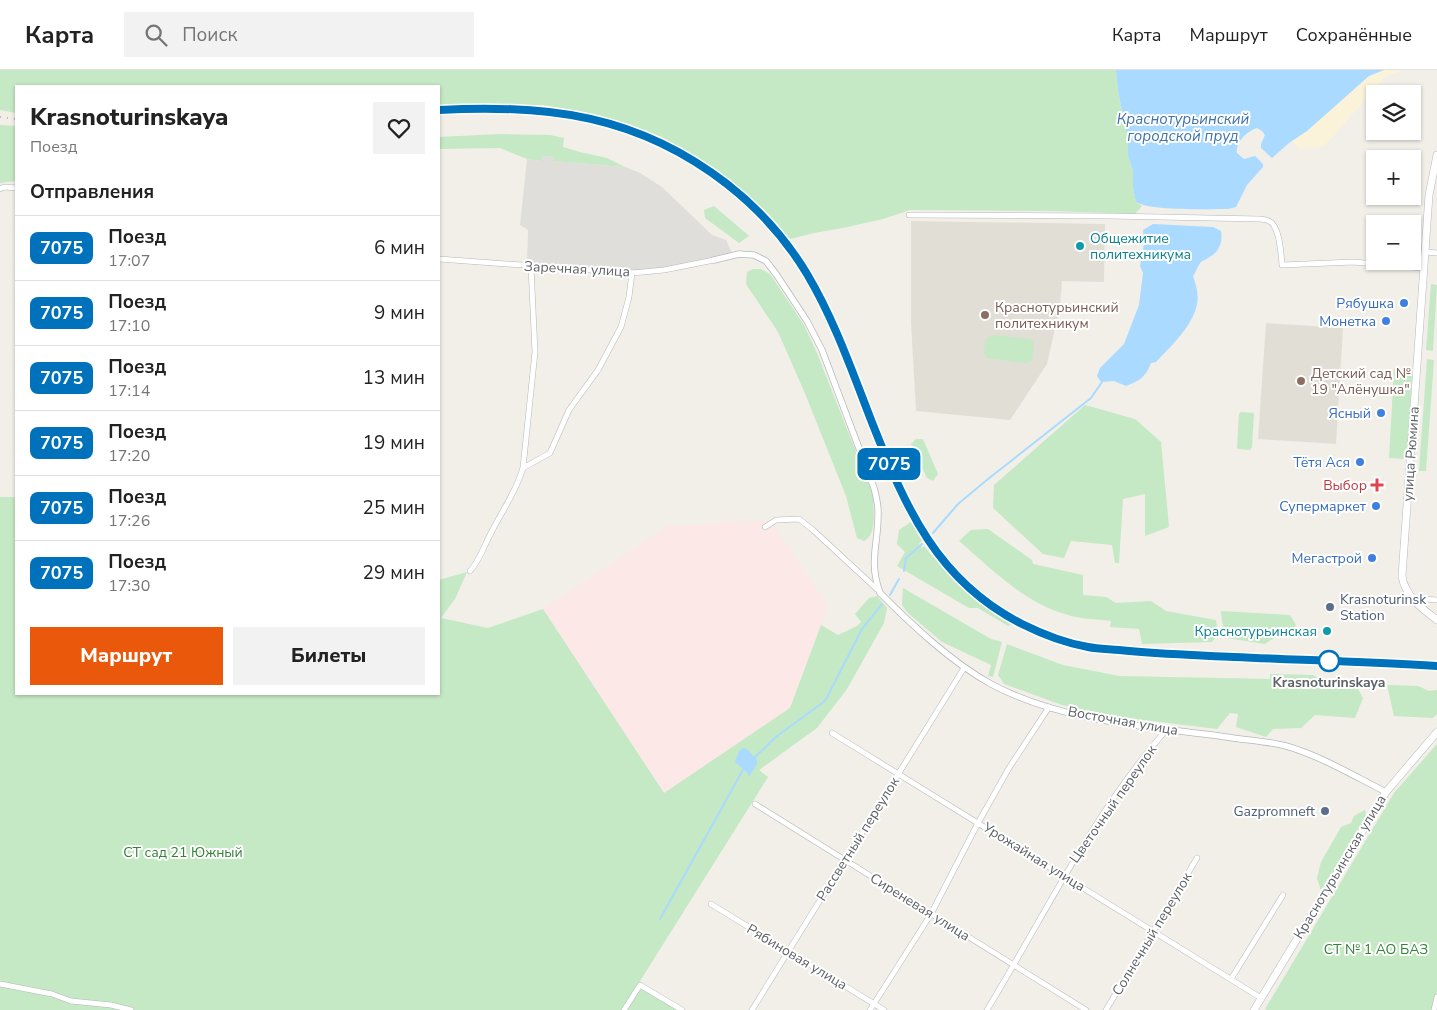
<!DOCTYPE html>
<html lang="ru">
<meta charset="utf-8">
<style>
:root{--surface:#fff;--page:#f2f2f2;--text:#222;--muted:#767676;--line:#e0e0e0;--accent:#ea580c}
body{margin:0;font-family:"Nunito Sans",sans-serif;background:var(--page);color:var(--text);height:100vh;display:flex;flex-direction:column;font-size:19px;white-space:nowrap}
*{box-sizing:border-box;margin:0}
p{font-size:16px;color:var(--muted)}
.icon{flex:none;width:28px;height:28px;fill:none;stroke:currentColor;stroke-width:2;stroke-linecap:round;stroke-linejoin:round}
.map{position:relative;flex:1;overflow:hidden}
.drawer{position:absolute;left:15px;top:15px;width:425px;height:610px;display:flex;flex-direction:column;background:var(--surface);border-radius:0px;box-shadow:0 1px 4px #0004}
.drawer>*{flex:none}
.badge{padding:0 10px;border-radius:8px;font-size:18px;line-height:32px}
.controls{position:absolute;left:1366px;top:15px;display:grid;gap:10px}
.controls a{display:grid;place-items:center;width:55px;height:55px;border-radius:0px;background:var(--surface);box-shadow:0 1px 4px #0004;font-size:25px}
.map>.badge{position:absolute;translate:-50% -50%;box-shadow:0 0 0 2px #fff}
h2{padding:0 15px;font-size:19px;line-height:45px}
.round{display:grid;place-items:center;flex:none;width:52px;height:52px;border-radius:0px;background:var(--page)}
.head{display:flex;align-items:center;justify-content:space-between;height:85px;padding:0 15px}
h1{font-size:24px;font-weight:800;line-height:38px}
.primary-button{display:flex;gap:10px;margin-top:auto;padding:10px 15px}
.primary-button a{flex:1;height:58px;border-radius:0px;background:var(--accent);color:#fff;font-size:20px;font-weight:800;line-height:58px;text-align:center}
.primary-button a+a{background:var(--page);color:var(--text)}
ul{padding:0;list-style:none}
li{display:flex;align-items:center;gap:15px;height:65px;padding:0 15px;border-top:1px solid var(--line)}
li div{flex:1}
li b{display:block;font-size:19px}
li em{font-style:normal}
li .badge{min-width:55px;font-weight:700;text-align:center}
header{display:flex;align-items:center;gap:30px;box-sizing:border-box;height:70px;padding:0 25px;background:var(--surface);border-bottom:1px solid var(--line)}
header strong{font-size:24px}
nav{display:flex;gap:28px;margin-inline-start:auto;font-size:18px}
.search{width:350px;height:45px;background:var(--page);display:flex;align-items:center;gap:12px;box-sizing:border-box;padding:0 18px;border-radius:0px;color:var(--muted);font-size:19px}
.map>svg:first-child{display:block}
.industrial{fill:#e0deda}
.education{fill:#e1ded6}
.medical{fill:#fce8e6}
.green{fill:#c5e8c5}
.sand{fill:#fbf3d9}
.water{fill:#aadaff}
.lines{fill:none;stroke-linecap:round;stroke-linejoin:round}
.stream{stroke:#aadaff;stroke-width:2}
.minor-casing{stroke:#b5b8bc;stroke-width:6}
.tertiary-casing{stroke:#b5b8bc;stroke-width:7}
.secondary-casing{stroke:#b6babf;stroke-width:8}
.minor{stroke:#fff;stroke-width:5}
.tertiary{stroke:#fff;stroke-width:5.5}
.secondary{stroke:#fff;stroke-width:7}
.rail{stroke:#b6b7b8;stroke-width:2;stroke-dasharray:1 6;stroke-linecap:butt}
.line-casing{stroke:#fff;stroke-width:11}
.line{stroke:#0072bc;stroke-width:8}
.culture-dot{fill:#0f9aa8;stroke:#fff;stroke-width:2}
.shop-dot{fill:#3f7fe0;stroke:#fff;stroke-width:2}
.education-dot{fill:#8d6e63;stroke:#fff;stroke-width:2}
.health-dot{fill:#e0444e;stroke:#fff;stroke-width:2}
.service-dot{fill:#5c6f8a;stroke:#fff;stroke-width:2}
.stop-dot{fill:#fff;stroke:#0072bc;stroke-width:2.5}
.labels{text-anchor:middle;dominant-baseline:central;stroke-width:4;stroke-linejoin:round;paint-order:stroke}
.culture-label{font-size:14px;fill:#0d838f;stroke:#fff;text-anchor:start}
.street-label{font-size:14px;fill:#5f6368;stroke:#fff}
.shop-label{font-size:14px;fill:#366cbe;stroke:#fff;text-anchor:end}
.education-label{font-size:14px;fill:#785e54;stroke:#fff;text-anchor:start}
.health-label{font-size:14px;fill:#be3a42;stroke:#fff;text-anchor:end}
.service-label{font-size:14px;fill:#4e5e75;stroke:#fff;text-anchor:start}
.stop-label{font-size:14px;font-weight:bold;fill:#5f6368;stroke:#fff}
.park-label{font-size:14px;fill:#348238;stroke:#fff}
.water-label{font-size:15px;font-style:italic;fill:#4174aa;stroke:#fff}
</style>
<header>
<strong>Карта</strong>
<div class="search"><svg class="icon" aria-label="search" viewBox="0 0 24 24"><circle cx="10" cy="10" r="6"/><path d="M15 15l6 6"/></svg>Поиск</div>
<nav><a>Карта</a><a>Маршрут</a><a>Сохранённые</a></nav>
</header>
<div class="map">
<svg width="1437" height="940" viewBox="0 0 1437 940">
<rect width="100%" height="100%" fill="#f1efe8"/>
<polygon class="industrial" points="542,86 555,87 555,91 625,97 640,103 662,117 712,165 726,170 732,183 664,198 632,201 527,192 528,160 520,155 527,89 541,91"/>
<g class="education">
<polygon points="911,151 1105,154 1104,212 1062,211 1060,237 1047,294 1010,350 916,341 911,252"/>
<polygon points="1266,253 1343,258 1336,374 1258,369"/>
</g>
<polygon class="medical" points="770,450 828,536 790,638 664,723 543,539 668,456"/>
<g class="green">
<polygon points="0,0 1116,0 1118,21 1128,71 1128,86 1133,101 1133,118 1136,132 1142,136 1135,144 1054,141 910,140 883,149 843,158 814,163 790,169 749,127 708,94 662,67 612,49 544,35 439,35 439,16 16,16 16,43 0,40"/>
<polygon points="0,55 16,56 16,111 0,113"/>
<polygon points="500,64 550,65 564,68 563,77 580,82 607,88 625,97 554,91 554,87 542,86 542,91 527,89 500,78 439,79 439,67"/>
<polygon points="714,136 749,166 739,173 705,148 704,140"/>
<path d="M753,199H761L770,204L804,255L817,283L873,425C873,439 878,464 864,471L857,468L846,426L804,321L778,262L746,214L747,202Z"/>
<polygon points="1431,214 1437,215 1433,281 1426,280"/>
<polygon points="991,265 1031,269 1034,274 1032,291 1026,293 987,288 984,284 985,270"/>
<polygon points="1427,289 1434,290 1426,401 1419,401"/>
<polygon points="1394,299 1409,300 1412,303 1407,387 1404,389 1389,388"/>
<polygon points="1085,335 1135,349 1161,372 1169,457 1145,466 1145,424 1123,429 1119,493 1115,493 1112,475 1071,471 1064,488 1043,484 993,438 994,415"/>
<polygon points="1241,342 1254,343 1252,377 1250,380 1239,379 1237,378 1239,344"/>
<polygon points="916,369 923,369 938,404 933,411 927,408 911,374"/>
<polygon points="0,427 16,427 16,624 439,624 439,510 467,502 455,529 441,548 488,558 543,539 664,723 790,638 821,555 838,565 857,556 861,552 855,544 869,528 877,526 887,538 884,553 847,619 817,658 759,700 768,707 640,911 642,919 677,940 0,940"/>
<path d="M911,452L922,470L919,474L922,478L924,476C952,510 975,530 1013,553L1008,556L978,538H969L897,496L905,482L897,474L899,460Z"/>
<path d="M988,459L1032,490L1033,494L1083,505V525L1106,527L1116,533L1151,531L1166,541L1216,550L1218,564L1212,572L1142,574L1139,559L1110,557L1111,551C1096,549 1079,549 1065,544C1023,532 992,499 959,471L971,460Z"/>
<polygon points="903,518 991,569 1002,572 993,607 988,606 991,595 942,572 907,542 902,535"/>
<polygon points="1221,541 1290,545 1296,555 1290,566 1277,566 1265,574 1227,568 1222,551"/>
<polygon points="1007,574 1063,595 1119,606 1270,609 1270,604 1313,605 1325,612 1357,617 1363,628 1355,648 1315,645 1301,658 1273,659 1266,667 1236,657 1238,644 1230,643 1217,659 1119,647 1062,635 1004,614 998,605"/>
<polygon points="1387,615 1418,616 1429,621 1437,620 1437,644 1433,648 1394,646"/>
<polygon points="1437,674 1437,940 1267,940 1265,939 1394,723"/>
<polygon points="1365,740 1366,746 1321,821 1317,808 1321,792 1341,757 1351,753 1354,746"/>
</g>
<polygon class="sand" points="1384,0 1404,0 1385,7 1330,70 1321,77 1299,79 1292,71 1307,61 1369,6"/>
<g class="water">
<path d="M1116,0H1384L1369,6L1307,61L1289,73L1272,88L1261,78V74L1265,65L1262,61L1257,58C1247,61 1235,73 1237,83L1244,89L1255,86L1263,94V97L1247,115L1236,137L1228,139C1208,139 1150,141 1136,132L1133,118V101L1128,86V71L1118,21Z"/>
<path d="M1153,154L1213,157L1221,161C1223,173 1219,182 1208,188C1206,190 1203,190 1201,192C1198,195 1196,202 1193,206C1196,215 1199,224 1197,234C1193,256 1171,276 1156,292L1151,293C1146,307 1139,311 1126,316L1114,311L1101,312L1097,306L1100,298L1124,274L1139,235L1143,203L1140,196L1144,174L1143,160Z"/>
<polygon points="743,678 747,679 757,690 757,694 749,707 747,702 735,692 739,681"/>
</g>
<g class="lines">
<g class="stream">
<polyline points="933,463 958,434 988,409 1091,328 1102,312"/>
<polyline points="904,501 906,488 922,474"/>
<polyline points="890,525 899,509"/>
<polyline points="754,688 777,666 825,631 862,559 882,534"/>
<polyline points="660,849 744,698"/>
</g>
<g class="minor-casing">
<g id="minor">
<polyline points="0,119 4,117 16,118"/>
<path d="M909,145L1110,146L1260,149C1261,149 1268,150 1269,151C1280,156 1281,184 1282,195L1353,192L1424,198"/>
<polyline points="1425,182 1437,183"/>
<polyline points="439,189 632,203 664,200 714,190"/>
<polyline points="523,398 550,383 569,340 598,300 621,257 629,227 632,203"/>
<polyline points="765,457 776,450 799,449 813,460 880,522"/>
<path d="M470,501C480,490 484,476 491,463C502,441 516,422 523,398L535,282L531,197"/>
<polyline points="1412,528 1437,530"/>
<polyline points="832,663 1261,928"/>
<polyline points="755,734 1086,940"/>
<polyline points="711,834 884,940"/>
<polyline points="1231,909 1283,825"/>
<polyline points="0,914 52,924 71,931 111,935 131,940"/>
<polyline points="624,940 640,915 682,940"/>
<polyline points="752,940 964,598"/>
<polyline points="870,940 931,844 978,753 1009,698 1049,637"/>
<path d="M987,940C1045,845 1093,743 1167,659"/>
<polyline points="1106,940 1197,788"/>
<polyline points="1434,940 1437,927"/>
</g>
</g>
<g class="tertiary-casing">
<path id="tertiary" d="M714,190L739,184L754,185L766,191L776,204L807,251L822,280L874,418C876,426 878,433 878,441C879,473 868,490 880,523C912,555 951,592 991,614C1062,652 1147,656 1226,667C1245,670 1267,671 1286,676C1321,686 1354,706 1386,722"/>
</g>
<g class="secondary-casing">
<g id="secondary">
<path d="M1437,85L1429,125L1402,506C1405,526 1421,538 1437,550"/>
<polyline points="1254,940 1386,722 1437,662"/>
</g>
</g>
<use href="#minor" class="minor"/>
<use href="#tertiary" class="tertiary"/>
<use href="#secondary" class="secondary"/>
<g class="rail">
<path d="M439,40C462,39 485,39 509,40C521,40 534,39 547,41C655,55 750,108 807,204C835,251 853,304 873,355C907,439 933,504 1016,551C1084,589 1165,584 1240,587C1306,590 1371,593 1437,596"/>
<polyline points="0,47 16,49"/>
</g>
</g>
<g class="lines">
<g class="line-casing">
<path id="line" d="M439,40C548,34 638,45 727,114C759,139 786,169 807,204C835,251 853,304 873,355C906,438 937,511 1022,554C1042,564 1065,573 1088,577C1098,579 1109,579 1119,580C1157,584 1195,585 1234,587C1301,590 1369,592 1437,596"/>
</g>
<use href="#line" class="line"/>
</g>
<g class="culture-dot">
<circle cx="1080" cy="176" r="5"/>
<circle cx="1327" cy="561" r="5"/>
</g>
<g class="shop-dot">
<circle cx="1404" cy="233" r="5"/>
<circle cx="1386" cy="251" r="5"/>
<circle cx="1381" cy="343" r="5"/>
<circle cx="1360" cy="392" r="5"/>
<circle cx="1376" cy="436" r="5"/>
<circle cx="1372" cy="488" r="5"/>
</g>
<g class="education-dot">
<circle cx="985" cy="245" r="5"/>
<circle cx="1301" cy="311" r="5"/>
</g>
<path class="health-dot" d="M1374.5 407.5h5v5h5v5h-5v5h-5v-5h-5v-5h5z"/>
<g class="service-dot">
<circle cx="1330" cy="537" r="5"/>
<circle cx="1325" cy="741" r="5"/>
</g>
<circle class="stop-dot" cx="1329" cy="591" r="10"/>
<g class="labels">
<g class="culture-label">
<text x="1090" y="168">Общежитие<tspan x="1090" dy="16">политехникума</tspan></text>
<text x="1317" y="561" text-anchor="end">Краснотурьинская</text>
</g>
<g class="street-label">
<text transform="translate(577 199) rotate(3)">Заречная улица</text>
<text transform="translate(1411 384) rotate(-86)">улица Рюмина</text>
<text transform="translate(1123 651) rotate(10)">Восточная улица</text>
<text transform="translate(1113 734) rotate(-55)">Цветочный переулок</text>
<text transform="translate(858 769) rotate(-58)">Рассветный переулок</text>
<text transform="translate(1034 787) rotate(32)">Урожайная улица</text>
<text transform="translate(1340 797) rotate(-59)">Краснотурьинская улица</text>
<text transform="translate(920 837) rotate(32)">Сиреневая улица</text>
<text transform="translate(1152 864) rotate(-59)">Солнечный переулок</text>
<text transform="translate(797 887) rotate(31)">Рябиновая улица</text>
</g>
<g class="shop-label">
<text x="1394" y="233">Рябушка</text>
<text x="1376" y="251">Монетка</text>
<text x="1371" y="343">Ясный</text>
<text x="1350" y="392">Тётя Ася</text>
<text x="1366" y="436">Супермаркет</text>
<text x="1362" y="488">Мегастрой</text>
</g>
<g class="education-label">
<text x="995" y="237">Краснотурьинский<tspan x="995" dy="16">политехникум</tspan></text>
<text x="1311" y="303">Детский сад №<tspan x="1311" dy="16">19 "Алёнушка"</tspan></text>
</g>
<g class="health-label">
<text x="1367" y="415">Выбор</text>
</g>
<g class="service-label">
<text x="1340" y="529">Krasnoturinsk<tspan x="1340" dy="16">Station</tspan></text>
<text x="1315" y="741" text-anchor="end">Gazpromneft</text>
</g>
<g class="stop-label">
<text x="1329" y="612">Krasnoturinskaya</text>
</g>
<g class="park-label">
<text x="183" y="782">СТ сад 21 Южный</text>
<text x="1376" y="879">СТ № 1 АО БАЗ</text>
</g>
<g class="water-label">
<text x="1183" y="49">Краснотурьинский<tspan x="1183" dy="17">городской пруд</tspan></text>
</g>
</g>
</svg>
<div class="controls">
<a><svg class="icon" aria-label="layers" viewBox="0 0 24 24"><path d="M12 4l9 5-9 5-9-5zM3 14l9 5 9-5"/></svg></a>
<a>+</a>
<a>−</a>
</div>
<b class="badge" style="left:889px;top:394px;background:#0072bc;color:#fff">7075</b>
<section class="drawer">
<div class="head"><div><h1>Krasnoturinskaya</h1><p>Поезд</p></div><a class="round"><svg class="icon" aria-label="heart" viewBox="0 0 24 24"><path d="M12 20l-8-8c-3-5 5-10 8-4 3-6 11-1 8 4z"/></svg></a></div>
<h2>Отправления</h2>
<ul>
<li><span class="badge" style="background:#0072bc;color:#fff">7075</span><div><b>Поезд</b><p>17:07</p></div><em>6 мин</em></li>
<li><span class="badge" style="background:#0072bc;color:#fff">7075</span><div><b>Поезд</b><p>17:10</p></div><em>9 мин</em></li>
<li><span class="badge" style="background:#0072bc;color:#fff">7075</span><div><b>Поезд</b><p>17:14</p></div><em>13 мин</em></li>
<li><span class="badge" style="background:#0072bc;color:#fff">7075</span><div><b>Поезд</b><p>17:20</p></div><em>19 мин</em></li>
<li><span class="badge" style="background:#0072bc;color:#fff">7075</span><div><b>Поезд</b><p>17:26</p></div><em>25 мин</em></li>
<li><span class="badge" style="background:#0072bc;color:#fff">7075</span><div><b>Поезд</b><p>17:30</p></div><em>29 мин</em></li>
</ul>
<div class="primary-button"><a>Маршрут</a><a>Билеты</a></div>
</section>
</div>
